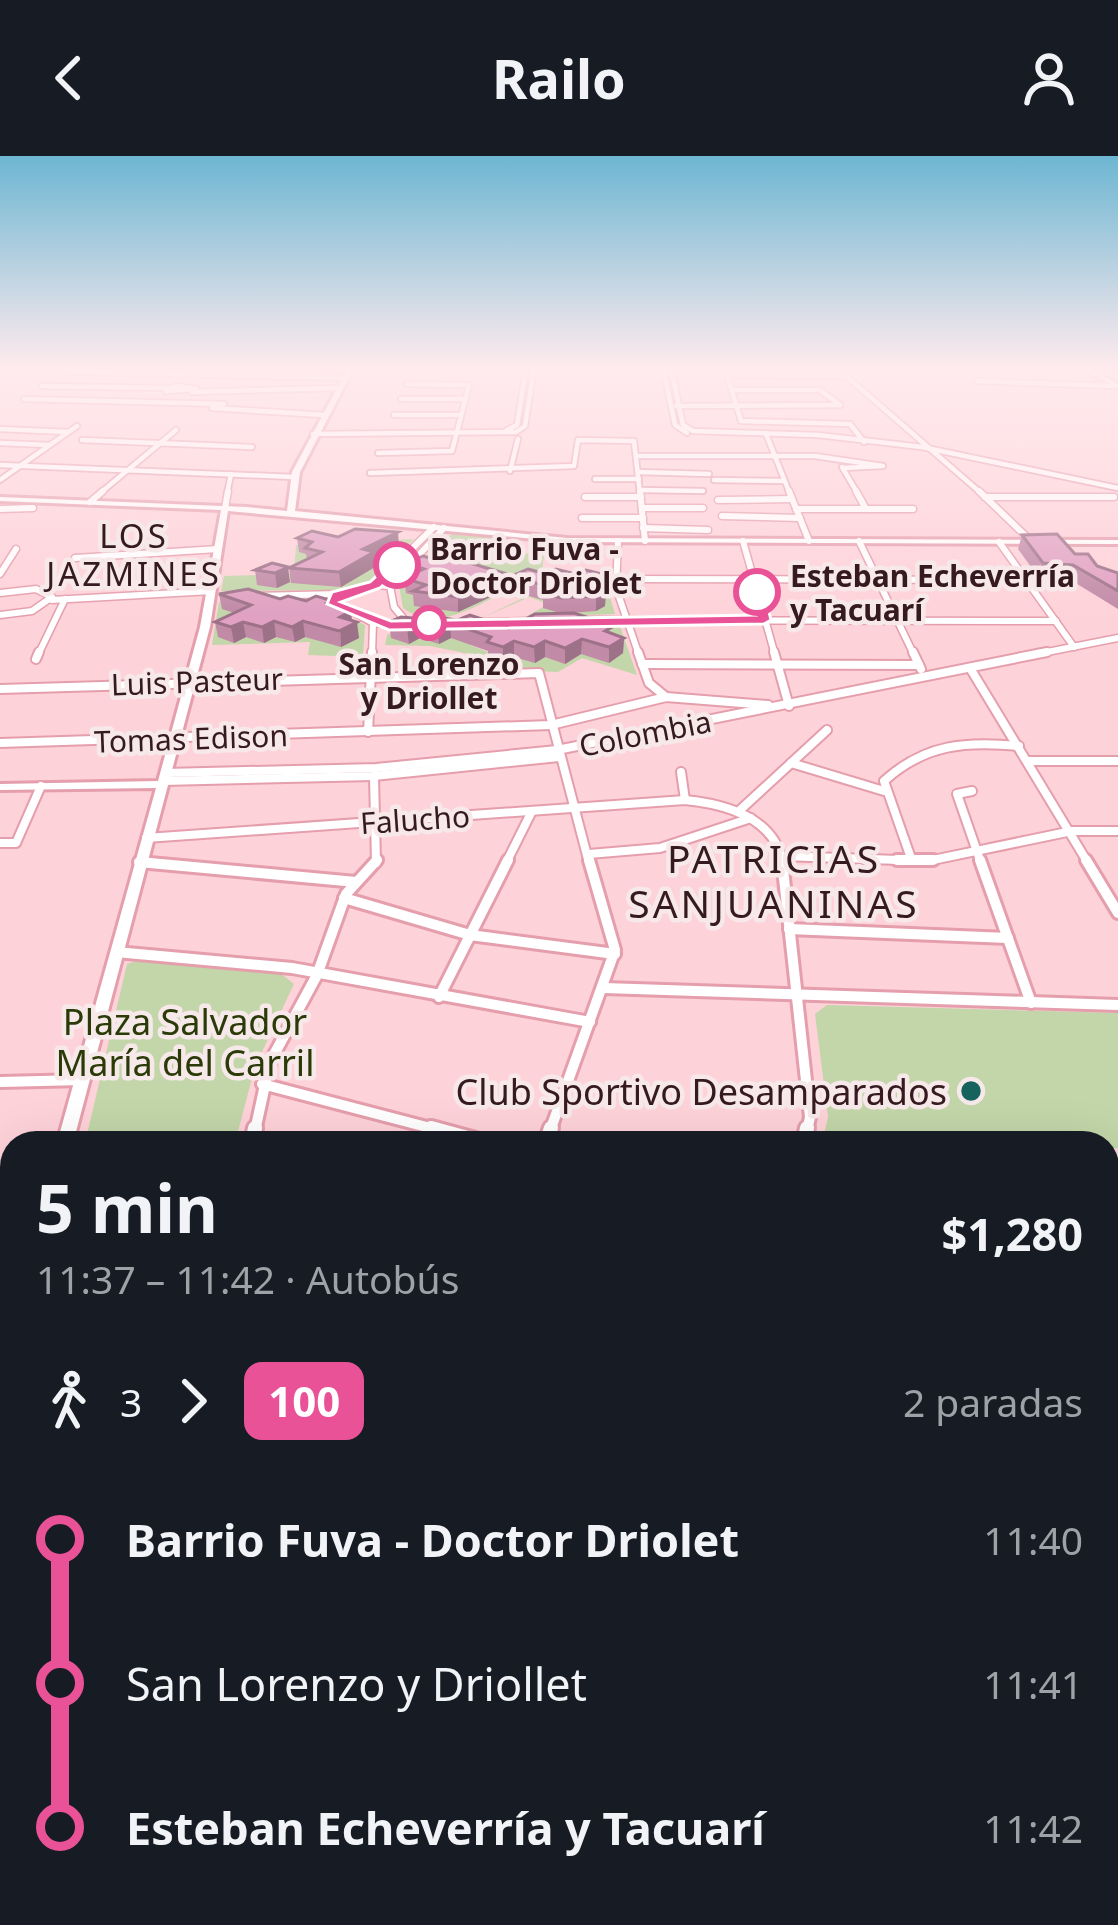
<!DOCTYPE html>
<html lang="es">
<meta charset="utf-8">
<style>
:root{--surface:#171b24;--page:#242831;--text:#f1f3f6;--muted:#9ea1a6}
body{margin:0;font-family:"Noto Sans",sans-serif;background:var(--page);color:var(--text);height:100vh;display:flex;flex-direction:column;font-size:45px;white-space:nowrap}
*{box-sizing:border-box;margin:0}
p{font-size:39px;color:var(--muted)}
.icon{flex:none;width:66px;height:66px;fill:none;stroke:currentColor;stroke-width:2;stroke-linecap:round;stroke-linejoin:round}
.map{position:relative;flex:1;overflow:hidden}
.drawer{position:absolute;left:0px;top:975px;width:1119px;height:795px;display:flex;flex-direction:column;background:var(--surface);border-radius:36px 36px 0 0;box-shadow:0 12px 48px #0002}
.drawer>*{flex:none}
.badge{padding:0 24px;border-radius:18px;font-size:42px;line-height:78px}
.map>.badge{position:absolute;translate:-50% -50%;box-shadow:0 0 0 6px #fff}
.legs{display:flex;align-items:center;gap:18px;height:132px;padding:0 36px;font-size:39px}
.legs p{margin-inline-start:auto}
.headline{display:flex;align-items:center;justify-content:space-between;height:204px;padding:0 36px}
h1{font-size:66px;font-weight:700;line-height:90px}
ul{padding:0 36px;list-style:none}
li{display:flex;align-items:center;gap:42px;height:144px;font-size:45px}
li i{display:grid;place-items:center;width:18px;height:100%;margin:0 15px;background:currentColor}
li i::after{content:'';width:30px;height:30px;margin:-15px;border:9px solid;border-radius:50%;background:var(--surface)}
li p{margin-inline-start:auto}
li:first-child i{background:linear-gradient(#0000 50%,currentColor 0)}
li:last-child i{background:linear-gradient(currentColor 50%,#0000 0)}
header{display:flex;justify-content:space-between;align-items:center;height:156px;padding:0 36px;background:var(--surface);font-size:54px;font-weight:700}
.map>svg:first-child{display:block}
.green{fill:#c2d6a9}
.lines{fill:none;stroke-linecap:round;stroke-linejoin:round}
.stream{stroke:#55bab0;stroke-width:3}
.street-far5-casing{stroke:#e59eac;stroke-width:8}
.street-far4-casing{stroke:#e59eac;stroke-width:9}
.street-far3-casing{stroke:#e59eac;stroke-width:12}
.street-far2-casing{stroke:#e59eac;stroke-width:16}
.street-far1-casing{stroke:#e59eac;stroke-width:20}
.street-casing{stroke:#e59eac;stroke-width:22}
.secondary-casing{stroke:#e59eac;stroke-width:6}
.primary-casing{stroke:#e59eac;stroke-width:6}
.street-far5{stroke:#fff;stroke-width:4.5}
.street-far4{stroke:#fff;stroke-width:6}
.street-far3{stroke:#fff;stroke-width:8}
.street-far2{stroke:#fff;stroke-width:10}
.street-far1{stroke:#fff;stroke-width:14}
.street{stroke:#fff;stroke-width:16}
.secondary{fill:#fff;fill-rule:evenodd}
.primary{fill:#fff;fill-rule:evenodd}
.wall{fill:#c18aa7}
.shaded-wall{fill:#9d7188}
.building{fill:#e0a1c2;stroke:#9d7188;stroke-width:3}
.line-1{fill:#e95297;stroke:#fff;stroke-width:3}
.stop-1-dot{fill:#fff;stroke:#e95297;stroke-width:6}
.poi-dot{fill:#15635c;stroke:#f7e8ea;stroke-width:4.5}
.labels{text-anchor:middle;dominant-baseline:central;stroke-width:9;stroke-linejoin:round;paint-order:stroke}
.far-stop-label{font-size:30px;font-weight:bold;fill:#351a20;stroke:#f7e8ea;text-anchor:start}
.far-street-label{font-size:30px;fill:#351a20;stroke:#f7e8ea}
.far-neighbourhood-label{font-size:33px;letter-spacing:3px;fill:#351a20;stroke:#f7e8ea}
.park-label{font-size:36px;fill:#2a3b08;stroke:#f7e8ea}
.poi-label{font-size:36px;fill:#351a20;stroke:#f7e8ea;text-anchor:end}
.neighbourhood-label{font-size:39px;letter-spacing:3px;fill:#351a20;stroke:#f7e8ea}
</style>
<header><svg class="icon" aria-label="back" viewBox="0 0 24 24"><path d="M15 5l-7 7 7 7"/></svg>Railo<svg class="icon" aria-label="person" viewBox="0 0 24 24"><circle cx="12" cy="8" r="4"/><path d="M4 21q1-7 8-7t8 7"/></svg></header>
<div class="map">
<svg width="1118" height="1769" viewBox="0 0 1118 1769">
<rect width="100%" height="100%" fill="#fed2d9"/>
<g class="green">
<path d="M452,378L497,382L490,394L544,399L541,424H605L615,458L526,461L548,448L529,441L482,462L525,441L509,434C476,449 437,478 403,452L399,430L423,403L495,425L509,419L431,394Z"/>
<polygon points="414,383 394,403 366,395 352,402 385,412 366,428 346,434 221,435 224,420 294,418 296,389"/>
<polygon points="278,443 239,459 256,470 308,443 316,445 365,469 363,501 308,499 310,486 212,489 219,446"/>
<polygon points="613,468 620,470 637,519 582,502 558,516 459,512 479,500 430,490 385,489 387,479 405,472 508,469 470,489 488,496 537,469"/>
<polygon points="146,802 280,817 294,828 255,911 235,987 85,987 127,808"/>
<polygon points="827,849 1118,857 1118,992 1107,992 1107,987 822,987 828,961 815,858"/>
</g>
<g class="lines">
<polyline class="stream" points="354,366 401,371"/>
<g class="street-far5-casing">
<g id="street-far5">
<polyline points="663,212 675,269 687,277"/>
<polyline points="671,212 683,269 693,275 818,279 922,291 1118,332"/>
<polyline points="725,212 741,265 850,268 864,286"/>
<polyline points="837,212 982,338"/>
<polyline points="398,214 527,214"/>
<polyline points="50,215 345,222"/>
<polyline points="0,218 7,212"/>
<polyline points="727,219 843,220"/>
<polyline points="977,225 1118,230"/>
<polyline points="42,230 169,232"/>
<polygon points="177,230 196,233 166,235"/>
<polyline points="731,234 820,234 840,249"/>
<polyline points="192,236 339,232"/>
<polyline points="24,243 224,248"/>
<polyline points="401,243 466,243"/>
<polyline points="676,250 840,249"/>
<polyline points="212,252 324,259"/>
<polyline points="394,259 461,259"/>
<polyline points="0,273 68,276"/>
<polyline points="507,274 517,269 526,212"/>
<polyline points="313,278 516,276 525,270 534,212"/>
<polyline points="766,278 790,338"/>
<polyline points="82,284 252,291"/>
<polyline points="0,287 49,289"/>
<polyline points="378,297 452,295 469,229 407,228"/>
<polyline points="637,300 815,300 883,310 843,312"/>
<polyline points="0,309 294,321"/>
<polyline points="842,311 858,338"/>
<polyline points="510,315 518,283"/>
<polyline points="638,316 709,318"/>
<polyline points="370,317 574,310 578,284 634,285 640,338"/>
<polyline points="595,323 639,323"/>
<polyline points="0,324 77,270"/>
<polyline points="714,324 784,325"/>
<polyline points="640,334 703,335"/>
<polyline points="99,338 176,274"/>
<polyline points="227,338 231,318"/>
</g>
</g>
<g class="street-far4-casing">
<g id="street-far4">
<polyline points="640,335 645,385"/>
<polyline points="789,335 809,385"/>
<polyline points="856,335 866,353"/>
<polyline points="979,335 1032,386"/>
<polyline points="585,341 641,341"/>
<polyline points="985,341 1114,341"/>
<polyline points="718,344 792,343"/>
<polyline points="90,346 103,335"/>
<polyline points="225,352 228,335"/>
<polyline points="642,352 703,352"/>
<polyline points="0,353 33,352"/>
<polyline points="796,353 913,353"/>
<polyline points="722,360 800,362"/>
<polyline points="582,362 643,362"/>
<polyline points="643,372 708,374"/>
<polyline points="618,385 616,432 639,499"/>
<polyline points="743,385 775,499"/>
<polyline points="859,385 914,499"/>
<polyline points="999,386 1074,491"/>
<polyline points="75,402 218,393"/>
<polyline points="0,418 16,393"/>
<polyline points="615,423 1027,424"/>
<polyline points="376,428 434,371"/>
<polyline points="390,430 375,429 332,444 373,467 398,468"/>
<polyline points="390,430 444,372"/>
<polyline points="390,430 394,451 404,463"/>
<polyline points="0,437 36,433 52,441 32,455 0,459"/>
<polyline points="255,440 339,438"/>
<polyline points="52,444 212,435"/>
<polyline points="585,464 1056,465"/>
<polyline points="477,466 530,465"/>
<polyline points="38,499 65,443"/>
<polyline points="372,499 373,467"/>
<polyline points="1032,499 1118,482"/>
</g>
</g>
<g class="street-far3-casing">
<g id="street-far3">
<polyline points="638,496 649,527 666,541"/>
<polyline points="774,496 789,550"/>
<polyline points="913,496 921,513"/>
<polyline points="36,503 39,496"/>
<polyline points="642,508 919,509"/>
<polyline points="970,512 1088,707"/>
<polyline points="0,533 539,517 589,707"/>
<polyline points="368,576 372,496"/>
<polyline points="0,587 551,569 666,541 768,549"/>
<polyline points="1028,605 1118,605"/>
<polyline points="791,607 884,635"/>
<polyline points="681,616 685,644"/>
<polyline points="165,617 376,612 557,594 1047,496"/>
<polyline points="374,620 376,707"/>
<polyline points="163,625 374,620 559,601"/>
<polyline points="972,635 957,638 981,707"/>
<polyline points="739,655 827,574"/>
<path d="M146,682L685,644C726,648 774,661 783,707"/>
<polyline points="0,687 16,687 41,630"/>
<polyline points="589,698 660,692 751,662"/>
<polyline points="782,700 928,705 1072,675 1118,675"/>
<path d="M912,705L884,625C925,588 965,585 1019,590"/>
<polyline points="139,706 149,707"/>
<polyline points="506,707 532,655"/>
</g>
</g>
<g class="street-far2-casing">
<g id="street-far2">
<polyline points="782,704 810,961 807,975"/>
<polyline points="897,704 933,704"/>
<polyline points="980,704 1031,847"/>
<polyline points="1086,704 1118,757"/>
<polyline points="139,706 356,726"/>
<polyline points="344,742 470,779 615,798"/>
<polyline points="789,773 1008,782"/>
<polyline points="116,796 292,812 590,866"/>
<polyline points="604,832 1118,849"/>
<polyline points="439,841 508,704"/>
<polyline points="0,926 82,924"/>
<polyline points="262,928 442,975"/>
<polyline points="255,975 270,906 317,819 346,738 377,704"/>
<polyline points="550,975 615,794 589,704"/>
</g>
</g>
<g class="street-far1-casing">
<g id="street-far1">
<polyline points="431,972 486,987"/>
<polyline points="252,987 255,972"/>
<polyline points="546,987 551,972"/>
<polyline points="804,987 807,972"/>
<polyline points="0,1173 12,1140"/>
</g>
</g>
<g class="street-casing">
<g id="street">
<polyline points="0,1415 12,1414"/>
<polyline points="0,1715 12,1714"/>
<polyline points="464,1758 465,1769"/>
<polyline points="738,1758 740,1769"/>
<polyline points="1070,1758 1072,1769"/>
<polyline points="199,1769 200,1758"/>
</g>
</g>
<g class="secondary-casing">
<g id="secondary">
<polygon points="348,212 354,212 300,316 295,355 567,382 1118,384 1118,388 567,386 228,355 210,471 73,987 57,987 156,632 0,634 0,628 158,625 200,471 221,354 0,345 0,341 247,351 287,355 292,316"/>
<polygon points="1080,212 1088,212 1118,228 1118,232"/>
</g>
</g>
<g class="primary-casing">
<g id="primary">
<rect x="0" y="1079" width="12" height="16"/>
<rect x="0" y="1098" width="12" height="16"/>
<polygon points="1107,1201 1118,1203 1118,1221 1107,1219"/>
<polygon points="1107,1224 1118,1226 1118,1246 1107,1244"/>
</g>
</g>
<use href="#street-far5" class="street-far5"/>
<use href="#street-far4" class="street-far4"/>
<use href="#street-far3" class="street-far3"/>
<use href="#street-far2" class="street-far2"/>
<use href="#street-far1" class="street-far1"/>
<use href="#street" class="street"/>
<use href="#secondary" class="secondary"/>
<use href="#primary" class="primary"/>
</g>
<g class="wall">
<polygon points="1022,379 1118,417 1118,453 1069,423 1039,422 1018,393"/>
<polygon points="338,381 399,390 374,403 375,411 341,431 291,427 289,412 307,403 306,398 299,396 297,382"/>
<polygon points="440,405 507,418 508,433 458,456 414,450 413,439 406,437 404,422 408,420 407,407"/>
<polygon points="272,407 290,426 277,432 257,429 255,414"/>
<polygon points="512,420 606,435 605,450 596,455 569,457 624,482 623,497 609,507 581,498 565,508 545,501 535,507 514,501 503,506 488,501 488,495 451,482 439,488 420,482 409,488 391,482 389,466 425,463 455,464 509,472 560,457 543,452 543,444 512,435"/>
<polygon points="219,438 333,449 351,455 352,465 359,482 341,491 305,481 295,486 276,481 264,487 246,481 234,487 218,481 215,466 234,457 222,453"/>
</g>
<g class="shaded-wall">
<polygon points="398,376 399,390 374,403 375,411 341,431 339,416 363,393"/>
<polygon points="288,411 290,426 277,432 275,417"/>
<polygon points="507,418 508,433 458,456 458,441"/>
<polygon points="602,418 601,433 584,428"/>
<polygon points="606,435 605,450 596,455 596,440"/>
<polygon points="351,455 352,469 357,466 359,482 341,491 340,461"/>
<polygon points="425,463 419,467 420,482 409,488 407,472"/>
<polygon points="455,464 450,467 451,482 439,488 438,472"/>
<polygon points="274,465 276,481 264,487 262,471"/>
<polygon points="303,465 305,481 295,486 292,471"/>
<polygon points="243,466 246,481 234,487 231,471"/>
<polygon points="624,482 623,497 609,507 609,491"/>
<polygon points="582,483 581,498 565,508 565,492"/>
<polygon points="514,485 514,501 503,506 503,491"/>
<polygon points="545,485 545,501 535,507 534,491"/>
</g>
<g class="building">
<polygon points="355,373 398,376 363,393 374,396 339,416 289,412 322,396 305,392 312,386 297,382 312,375 338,381"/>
<polygon points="1057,378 1075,398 1088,398 1097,410 1118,417 1118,435 1073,409 1043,407 1022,379"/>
<polygon points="423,400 440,405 450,401 507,418 458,441 413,435 426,429 404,422 424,413 407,407"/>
<polygon points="272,407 288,411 275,417 255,414"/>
<polygon points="528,413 546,418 556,413 575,418 586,414 602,418 584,428 606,435 596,440 561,442 543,437 553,432 512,420"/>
<polygon points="248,433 280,443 288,440 306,445 316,440 333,445 328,447 351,455 340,461 357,466 339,475 303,465 292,471 274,465 262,471 243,466 231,471 215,466 251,449 219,438"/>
<polygon points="574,457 614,470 605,475 624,482 609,491 582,483 565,492 545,485 534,491 514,485 503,491 487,486 491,481 450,467 470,459 509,472 535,458"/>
<polygon points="433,460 455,464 438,472 419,467"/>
<polygon points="401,461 425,463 407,472 389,466"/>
</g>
<linearGradient id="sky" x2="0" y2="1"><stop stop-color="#6db6d2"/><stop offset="0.46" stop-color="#ffebee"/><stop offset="1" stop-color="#ffebee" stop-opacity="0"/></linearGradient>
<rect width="1118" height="460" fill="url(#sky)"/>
<polygon class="line-1" points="392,406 404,409 380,432 341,446 391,465 756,459 750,436 757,432 764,436 771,464 764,468 389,474 327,448 332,436 370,426"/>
<g class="stop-1-dot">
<circle cx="397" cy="409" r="21"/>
<circle cx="757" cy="436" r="21"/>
<circle cx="429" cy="467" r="15"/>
</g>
<circle class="poi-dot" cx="971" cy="935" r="12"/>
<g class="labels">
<g class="far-stop-label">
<text x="430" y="392">Barrio Fuva -<tspan x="430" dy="34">Doctor Driolet</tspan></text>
<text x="790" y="419">Esteban Echeverría<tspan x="790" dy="34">y Tacuarí</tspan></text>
<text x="429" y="507" text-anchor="middle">San Lorenzo<tspan x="429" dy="34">y Driollet</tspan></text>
</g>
<g class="far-street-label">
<text transform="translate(197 525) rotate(-2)">Luis Pasteur</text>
<text transform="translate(645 577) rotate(-11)">Colombia</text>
<text transform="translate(191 582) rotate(-2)">Tomas Edison</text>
<text transform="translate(415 663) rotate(-4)">Falucho</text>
</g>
<g class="far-neighbourhood-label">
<text x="134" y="379">LOS<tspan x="134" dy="38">JAZMINES</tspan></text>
</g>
<g class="park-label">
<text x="185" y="865">Plaza Salvador<tspan x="185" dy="41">María del Carril</tspan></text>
</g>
<g class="poi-label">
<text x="947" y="935">Club Sportivo Desamparados</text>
</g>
<g class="neighbourhood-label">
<text x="774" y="701">PATRICIAS<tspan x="774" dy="45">SANJUANINAS</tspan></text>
</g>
</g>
</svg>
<section class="drawer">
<div class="headline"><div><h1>5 min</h1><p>11:37 – 11:42 · Autobús</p></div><b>$1,280</b></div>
<div class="legs"><svg class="icon" aria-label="walk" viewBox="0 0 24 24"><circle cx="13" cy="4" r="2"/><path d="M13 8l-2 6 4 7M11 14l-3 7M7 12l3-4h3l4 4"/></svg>3<svg class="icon" aria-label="forward" viewBox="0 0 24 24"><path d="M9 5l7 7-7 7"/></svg><b class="badge" style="background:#e95297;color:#fff">100</b><p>2 paradas</p></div>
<ul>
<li><i style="color:#e95297"></i><b>Barrio Fuva - Doctor Driolet</b><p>11:40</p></li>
<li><i style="color:#e95297"></i><span>San Lorenzo y Driollet</span><p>11:41</p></li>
<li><i style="color:#e95297"></i><b>Esteban Echeverría y Tacuarí</b><p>11:42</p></li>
</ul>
</section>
</div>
